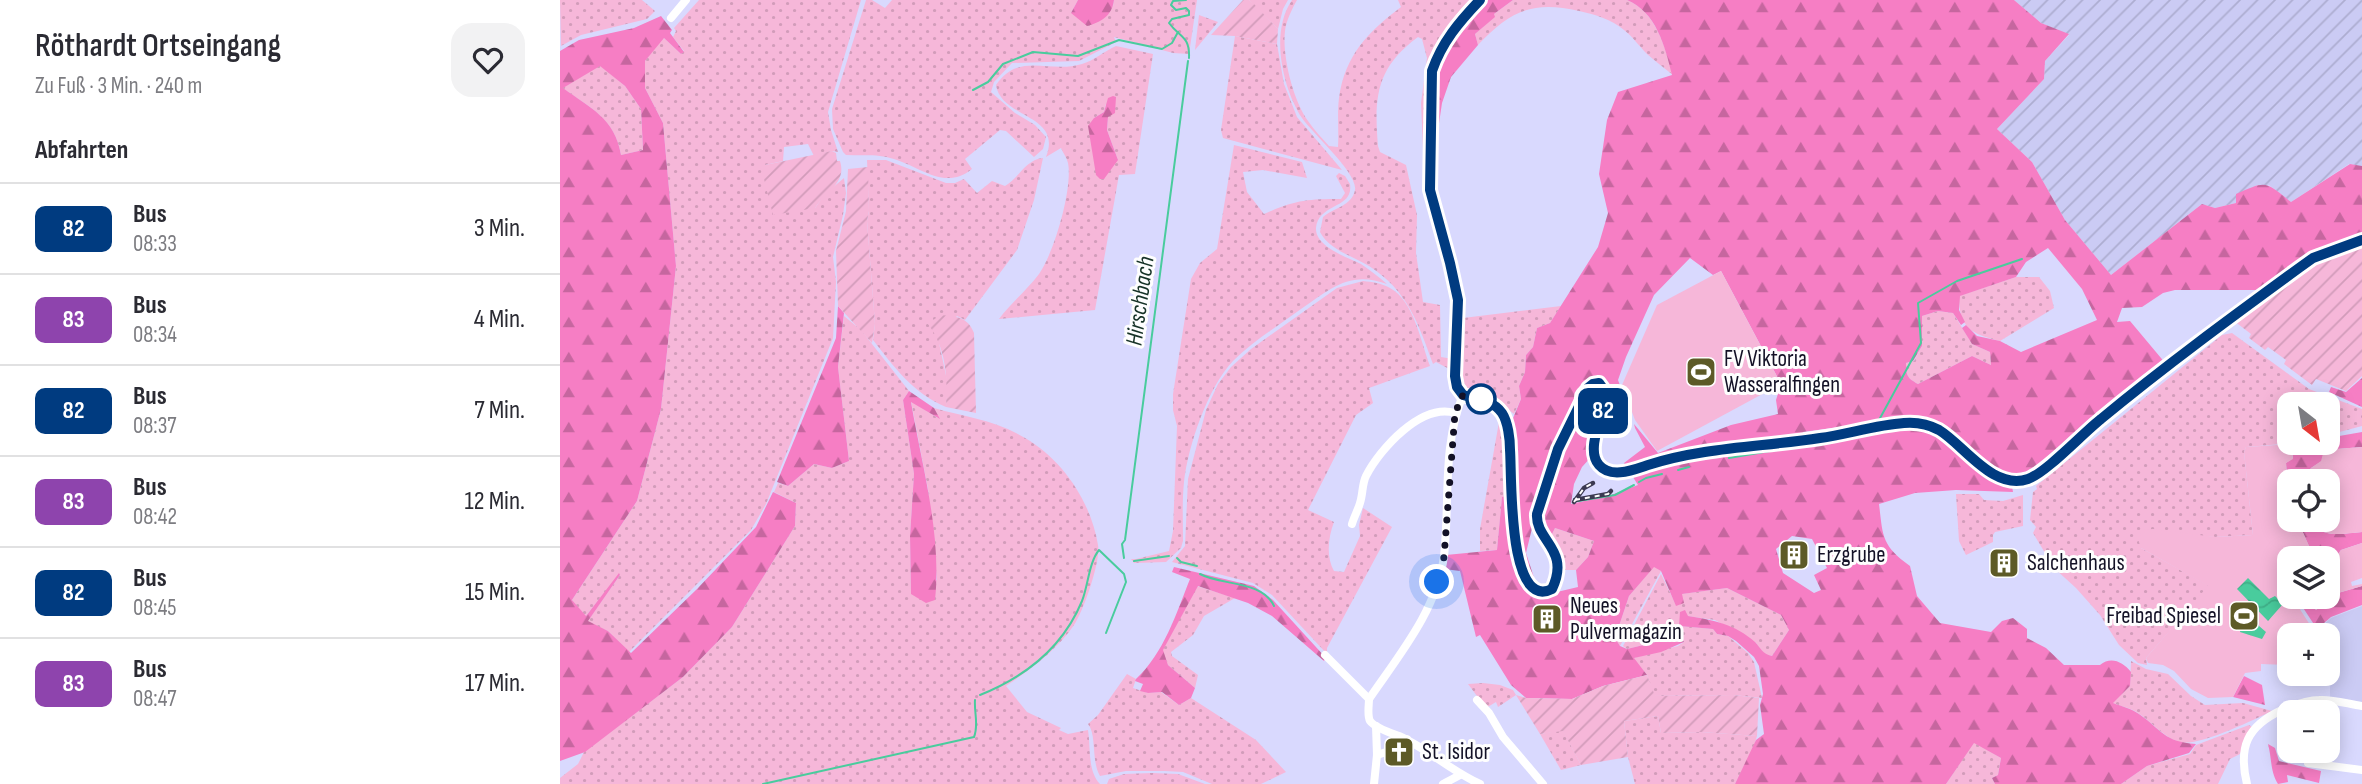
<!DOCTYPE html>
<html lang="de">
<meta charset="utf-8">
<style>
:root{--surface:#fff;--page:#f2f2f3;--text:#2b2b33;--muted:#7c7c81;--line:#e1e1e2}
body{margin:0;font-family:"Sofia Sans Condensed",sans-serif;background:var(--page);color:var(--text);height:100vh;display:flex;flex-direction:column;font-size:26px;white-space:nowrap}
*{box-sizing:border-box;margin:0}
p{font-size:23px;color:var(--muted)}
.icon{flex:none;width:38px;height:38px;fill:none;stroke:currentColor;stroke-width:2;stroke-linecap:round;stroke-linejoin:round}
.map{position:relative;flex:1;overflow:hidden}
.side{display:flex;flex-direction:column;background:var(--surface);width:560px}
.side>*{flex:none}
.badge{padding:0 14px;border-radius:10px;font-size:24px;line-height:46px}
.needle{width:46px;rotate:149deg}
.fabs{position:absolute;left:1717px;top:392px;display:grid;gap:14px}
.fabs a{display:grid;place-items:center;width:63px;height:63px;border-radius:14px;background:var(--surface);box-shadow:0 4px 18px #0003;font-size:35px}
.you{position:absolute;width:35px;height:35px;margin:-18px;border:5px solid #fff;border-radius:50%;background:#1a73e8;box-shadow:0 0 0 10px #1a73e833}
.map>.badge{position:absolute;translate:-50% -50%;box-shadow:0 0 0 4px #fff}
h2{padding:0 35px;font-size:26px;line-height:63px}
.round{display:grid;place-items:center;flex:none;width:74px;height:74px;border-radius:21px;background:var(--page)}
.summary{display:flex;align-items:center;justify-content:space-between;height:119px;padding:0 35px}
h1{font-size:33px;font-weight:600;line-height:52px}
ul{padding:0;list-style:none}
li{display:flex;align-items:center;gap:21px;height:91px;padding:0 35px;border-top:2px solid var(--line)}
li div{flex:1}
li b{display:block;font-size:26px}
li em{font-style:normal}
li .badge{min-width:77px;font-weight:700;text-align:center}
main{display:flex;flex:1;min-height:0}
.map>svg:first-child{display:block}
.built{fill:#cbcbf4}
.industrial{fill:url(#industrial-furrows)}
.grass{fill:url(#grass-dots);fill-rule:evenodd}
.forest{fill:url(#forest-firs);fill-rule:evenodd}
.garden{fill:url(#garden-furrows)}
.pitch{fill:#f6b7d9}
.water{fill:url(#water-waves)}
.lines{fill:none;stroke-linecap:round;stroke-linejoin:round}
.stream{stroke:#49cc9d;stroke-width:2}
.minor{stroke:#fff;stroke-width:8}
.rail-casing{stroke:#3b3951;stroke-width:4.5}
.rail{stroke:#fefefe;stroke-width:2;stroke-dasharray:5;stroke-linecap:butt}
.line-casing{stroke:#fff;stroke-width:16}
.line{stroke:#003b80;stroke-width:10}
.walk{stroke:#131126;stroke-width:7;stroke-dasharray:0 12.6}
.stop-dot{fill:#fff;stroke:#003b80;stroke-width:3.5}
.labels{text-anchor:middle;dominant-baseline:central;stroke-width:6;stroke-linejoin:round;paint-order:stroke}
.poi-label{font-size:23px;fill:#131126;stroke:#fefefe;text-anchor:start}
.water-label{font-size:24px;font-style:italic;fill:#163227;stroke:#fefefe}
</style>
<main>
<section class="side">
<div class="summary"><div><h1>Röthardt Ortseingang</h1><p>Zu Fuß · 3 Min. · 240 m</p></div><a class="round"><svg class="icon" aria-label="heart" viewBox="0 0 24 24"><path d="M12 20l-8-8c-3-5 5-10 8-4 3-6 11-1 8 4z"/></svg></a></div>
<h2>Abfahrten</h2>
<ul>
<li><span class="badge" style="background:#003b80;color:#fff">82</span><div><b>Bus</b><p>08:33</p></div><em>3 Min.</em></li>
<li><span class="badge" style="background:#8e44ad;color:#fff">83</span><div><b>Bus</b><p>08:34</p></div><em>4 Min.</em></li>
<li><span class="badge" style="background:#003b80;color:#fff">82</span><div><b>Bus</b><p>08:37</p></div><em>7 Min.</em></li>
<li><span class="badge" style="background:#8e44ad;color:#fff">83</span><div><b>Bus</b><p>08:42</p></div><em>12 Min.</em></li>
<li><span class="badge" style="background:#003b80;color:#fff">82</span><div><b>Bus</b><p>08:45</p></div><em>15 Min.</em></li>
<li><span class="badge" style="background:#8e44ad;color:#fff">83</span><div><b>Bus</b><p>08:47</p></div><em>17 Min.</em></li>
</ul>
</section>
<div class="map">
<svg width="1802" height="784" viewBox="0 0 1802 784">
<defs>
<pattern id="industrial-furrows" width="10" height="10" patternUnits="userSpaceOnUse" patternTransform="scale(1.75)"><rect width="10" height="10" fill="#cbcbf4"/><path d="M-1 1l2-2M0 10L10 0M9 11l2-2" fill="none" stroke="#adadd1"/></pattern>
<pattern id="grass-dots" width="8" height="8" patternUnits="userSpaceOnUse" patternTransform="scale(1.75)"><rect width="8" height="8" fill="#f6b7d9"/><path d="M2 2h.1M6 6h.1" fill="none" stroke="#d29cba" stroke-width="1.8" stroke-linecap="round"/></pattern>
<pattern id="forest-firs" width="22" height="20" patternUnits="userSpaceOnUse" patternTransform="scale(1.75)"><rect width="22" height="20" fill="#f67ec4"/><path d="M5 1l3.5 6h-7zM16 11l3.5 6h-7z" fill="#c6669f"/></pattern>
<pattern id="garden-furrows" width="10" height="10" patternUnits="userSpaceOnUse" patternTransform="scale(1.75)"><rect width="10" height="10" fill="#f6b7d9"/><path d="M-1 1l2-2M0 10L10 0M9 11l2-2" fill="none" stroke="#d29cba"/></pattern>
<pattern id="water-waves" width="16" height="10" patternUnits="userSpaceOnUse" patternTransform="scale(1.75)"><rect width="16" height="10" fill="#49cc9d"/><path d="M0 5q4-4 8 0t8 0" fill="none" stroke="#3fae87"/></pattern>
</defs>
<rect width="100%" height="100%" fill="#d9d9fe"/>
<polygon class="built" points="1802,606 1802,705 1770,699 1770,686 1758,686 1758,674 1768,674 1768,635 1760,635 1760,628 1771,618"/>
<polygon class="industrial" points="1454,0 1802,0 1802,166 1789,164 1731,202 1709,185 1676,203 1655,208 1642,204 1551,275 1505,220 1472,162 1437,129 1484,79 1485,61 1509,35 1481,23"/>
<g class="grass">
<polygon points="0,0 82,0 95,11 87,19 21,35 1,46"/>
<polygon points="139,0 301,0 268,112 271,130 278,152 272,151 254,156 248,144 224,147 223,161 205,165 255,208 265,194 284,178 286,193 283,215 273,257 276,282 273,338 206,504 191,530 69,652 48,631 27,622 60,575 59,574 25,617 12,600 77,501 101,409 116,266 103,123 85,88 85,61 99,41 104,38 121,54 124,51 113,37 116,31 114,28"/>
<path d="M306,0H312L325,8L332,0H518L511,13L553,6L554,0H637L629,54L613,53L554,37L556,42L519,61L452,63L434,82L431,92L455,113L475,125L486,137L483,149L474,157L446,131L440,130L405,159L412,169C384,192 359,165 330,158C317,154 301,156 286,155L283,152L273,129L272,109Z"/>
<polygon points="689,0 728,0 723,9 718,29"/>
<path d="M732,0H737C732,9 726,21 725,31C722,56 733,100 748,121C754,130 762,138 769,146L778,147C779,131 777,114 779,98C785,55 808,32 841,7L838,0H915C900,16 880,36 872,57C864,81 868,125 867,151L863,150L861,103L867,58L862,39L858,37C816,68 814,97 818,146L820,152L846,165L857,215L856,253L863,302L880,305L881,357L893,359V371L876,362L873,364C858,323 848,291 809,266C793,256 769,250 760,232L763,217C773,208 792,206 795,190C798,173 752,133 742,118C722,87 710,32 732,0Z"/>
<path d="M953,0H1067C1096,12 1105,47 1113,75C1104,68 1095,61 1087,54C1079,46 1073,37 1064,30C1051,19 1036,15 1019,11C973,0 950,11 918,45L915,34L934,17V14Z"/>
<polygon points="639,15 658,22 635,50"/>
<polygon points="675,36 717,44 724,84 737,117 782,170 663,138 661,130"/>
<path d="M556,46L593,54L575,174L559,175L535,310L439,319C451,303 467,290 479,274C494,253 513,188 508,163C507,158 503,153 501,148L486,157C503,114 441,119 436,85C459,51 489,74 522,64C533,61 545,51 556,46ZM546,104L548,117L547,130L558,160L534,118L544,112Z"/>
<path d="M40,65L65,86L81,109L83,150L61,155C55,119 30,107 2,88Z"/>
<path d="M674,145L742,162L747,178L703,170L683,172L687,192L704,214C736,200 746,199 781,199L785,193L776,176L779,173L785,176L790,184C794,209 758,203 756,228C755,247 787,257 801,264C810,270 819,277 827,284C790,270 770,289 741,309C718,326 693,341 673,361C648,387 628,446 624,482C622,502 623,522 623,541L621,548L606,562L574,563L571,559H576L609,551L613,531L617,426L613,410V394L631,279L640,263L657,249Z"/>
<path d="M483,158L474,200L457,250L405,320L397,316L378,338L388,385L386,407C353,393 334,367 313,340L315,324L307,221L309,211L307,160H326L386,183H395L404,179L417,193L432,181L445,186C460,177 465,160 483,158Z"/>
<path d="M1456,277H1479L1490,291L1494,308L1440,341C1411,334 1399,328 1399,296Z"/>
<path d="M803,281C812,282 821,283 830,288C854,301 861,342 870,366L809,388L813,403L796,415L748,510L774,522C768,538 766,557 774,571L784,572L800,536L799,525L803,508L832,527L767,648V654L712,595L693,583L612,562L625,546L628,479L646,410L658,384L671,367L691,349L777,288Z"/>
<polygon points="1001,306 990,323 977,328 973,347 966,355 965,372 959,386 961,399 954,414 945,407 942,409 902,390 899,381 903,318"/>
<path d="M1378,311L1393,313L1412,344L1430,352L1431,365L1412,356L1358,384C1347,378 1346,375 1346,363L1354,361L1362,346V316Z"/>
<path d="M284,316L301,330L349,391L343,400L354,474L350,536L351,594L377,580L368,489L351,401L378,418L374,408C405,417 436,420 465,438C503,460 531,502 538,545C541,560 524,610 514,625C497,650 471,669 446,686L467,712L501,728L499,730L508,734L528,730C531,748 527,770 540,784H0V778L18,764L24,752L123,677L172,627L235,526L236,503L214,492L218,483L228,486L254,464L272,468L289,461L278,367Z"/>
<polygon points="1672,333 1749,389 1802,409 1802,426 1768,435 1768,404 1729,404 1729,443 1735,443 1686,447 1684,452 1693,535 1655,537 1636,536 1581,548 1649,586 1586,658 1587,665 1578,663 1559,645 1540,615 1516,588 1494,568 1473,533 1476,527 1470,520 1473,492 1477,489 1476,486 1662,335"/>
<path d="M937,416L941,419C950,443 948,470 948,496L942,498L937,550L920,551V529L939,422Z"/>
<polygon points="1396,494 1419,494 1424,500 1443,501 1463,495 1463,526 1435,532 1433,535 1433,542 1406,555 1399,541"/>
<polygon points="995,528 1034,541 1028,557 1016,570 1003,570 998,551 989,540"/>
<polygon points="1094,566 1101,571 1060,646 1055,638 1069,596"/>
<polygon points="1101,574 1116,605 1121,594 1167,588 1221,615 1229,630 1212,656 1204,654 1196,643 1155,620 1127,616 1120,626 1153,629 1157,634 1168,636 1188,653 1194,662 1202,698 1173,695 1094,696 1087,675 1073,658 1118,646 1124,642 1122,639 1116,637 1067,649 1063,646"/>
<polygon points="637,586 675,598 644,616 633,635 611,652 612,656 638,675 635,688 608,665 602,651"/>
<path d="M1571,661L1586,669L1608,674L1631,696L1645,705L1683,703L1712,711C1693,720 1636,748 1619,742C1602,736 1592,722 1578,713C1571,708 1561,706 1552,703L1570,686Z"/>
<path d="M567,674L576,679L573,688L588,693L601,692L619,705L631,698L696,740L726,772L701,784H652L623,772L605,771H566L540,776C531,761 537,735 528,724L538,715Z"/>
<polygon points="923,683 940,685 953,690 956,695 938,707 936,702 926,708 908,684"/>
<polygon points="1098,716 1101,733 1141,732 1197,736 1193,749 1175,784 1075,784 1068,757 1064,721"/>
<polygon points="1689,725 1692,727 1680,754 1670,759 1658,784 1561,784 1587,766 1630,754 1636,745"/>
<polygon points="1003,730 1021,765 1001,770 980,734"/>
<polygon points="1414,742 1441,758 1438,775 1432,778 1435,784 1386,784"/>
<polygon points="592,773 618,774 645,784 547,784 549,779 564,774"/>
</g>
<g class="forest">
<path d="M518,0H554C552,16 541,22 527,26L511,13Z"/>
<polygon points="924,0 953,0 934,14 935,17 915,34 918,45 891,77 882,103 877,137 873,136 876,72 887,46"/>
<path d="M1067,0H1454L1481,23L1509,34L1485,61L1484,79L1437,129L1472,162L1505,220L1551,275L1642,204L1655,208L1676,203V194C1707,180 1705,181 1731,202L1790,164L1802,166V237L1704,290H1615L1603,293L1582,307L1562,308L1557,322L1570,321L1606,364L1476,471L1462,478L1450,475L1453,492L1396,490L1355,493L1319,504C1323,536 1321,545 1350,566L1357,596L1380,623L1431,632L1442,621L1453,618L1467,629V638L1486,648L1504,665H1540C1551,656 1563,662 1571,672L1570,686L1553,703C1561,706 1572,709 1579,714C1602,730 1604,742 1636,744L1629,753L1587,766L1561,784H1435L1432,778L1438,775L1441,758L1414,743L1386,784H1175L1196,740L1204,734L1200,705L1203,694L1199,666L1194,657L1176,641L1168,636L1157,634L1153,629L1119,626L1120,612L1125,610L1128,616C1153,620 1175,624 1195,642C1201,648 1202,654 1212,656L1229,630L1221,615L1167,588L1122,594L1124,603L1116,606L1101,571L1094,567L1069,596L1055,638L1060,646L1067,649L1116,637L1122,639L1124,642L1101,652L1074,658L1087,675L1043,686L1012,699L966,698L951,685L920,635L916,637L900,571L884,569L886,555L937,550L942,497L955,494V448L951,423L961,399L959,386L965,372L966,355L973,347L977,328L990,323L1038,247L1048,213L1039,174L1047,120L1058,92L1112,75C1105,46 1096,12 1067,0ZM1488,248L1522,289L1537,320L1461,352L1440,341L1417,336L1406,325L1402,328L1412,344L1430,352L1431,365L1412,356L1358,384C1347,378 1346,375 1346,363L1353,361L1362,346V316L1378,311L1393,313L1401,325L1405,322L1399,310L1400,296L1456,277L1466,262ZM1130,258L1153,275L1161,271L1221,384L1216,400L1218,414L1171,425L1098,453L1074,424L1075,428L1085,447L1064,463L1078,485L1051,495L1011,504L1014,484L1022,467L1032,456L1056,405L1066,417L1071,415L1058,380L1066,357L1094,295ZM1294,425L1290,436L1247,446L1243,432ZM974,520L989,540L995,528L1034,541L1028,557L1016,570L1018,587L980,596L966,553ZM1232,536L1252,539L1267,568L1254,575L1261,590L1254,593L1223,573L1216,549Z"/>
<path d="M101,16L112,30L110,33L124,52L121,54L104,38L85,61V88L103,123L116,266L101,409L77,501L12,600L26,616L59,573L60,575L28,621L48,631L71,653L137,589L196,527L213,492L236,503L235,526L172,627L123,677L25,752L0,761V51L19,40L74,28ZM40,66L65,86L81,109L83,150L61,155C55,118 30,108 3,88Z"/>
<polygon points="553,96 556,97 555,113 548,117 547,130 558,160 544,179 540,179 536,175 528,126 534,118 544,112 548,98"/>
<polygon points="278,306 284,313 278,367 289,461 272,468 254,464 228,486 217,482 276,338"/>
<polygon points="1802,378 1802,407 1769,392 1771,387 1786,392"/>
<path d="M349,391L374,408L380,419L351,402C362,466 382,535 375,600L366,603L351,594L350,536L354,474L343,400Z"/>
<polygon points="1802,432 1802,447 1764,450 1762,461 1751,468 1742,481 1729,481 1729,500 1726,463 1733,458 1731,444 1768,443 1768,438"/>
<path d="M1734,520H1746C1764,539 1779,534 1802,532V543L1781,550L1773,561L1768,556L1753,555L1740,526Z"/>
<path d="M614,567L694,586L713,600L766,658L764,661L712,616L688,603L638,586L603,650L608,665L635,688L631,698L619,705L602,692L588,693L580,691L583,684L575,681L576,679C604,653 616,614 630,579L612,572Z"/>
<polygon points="1802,586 1802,605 1771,617 1757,629 1736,597 1745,597 1756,610 1778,593"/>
<polygon points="1684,676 1702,685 1705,705 1673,697"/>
<path d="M1708,744L1715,748L1719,761L1761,771L1759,783L1727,775L1728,782L1718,784C1710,771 1712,759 1708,744Z"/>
</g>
<g class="garden">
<polygon points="683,0 689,0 694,4 718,29 717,44 675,36 651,35"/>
<path d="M272,151L276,153L277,161H280C287,183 266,191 255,208L213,215L204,179L205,165Z"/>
<polygon points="308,167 309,211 307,221 315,324 312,343 278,306 276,251 286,211 288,169"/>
<polygon points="1802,243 1802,376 1786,391 1756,379 1752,385 1724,364 1726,360 1708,347 1705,350 1689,338 1691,334 1674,321 1754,261"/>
<path d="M380,315C396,316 408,317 414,333L416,413L386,407C388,378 386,348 368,324Z"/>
<polygon points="1087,675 1095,696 1173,695 1199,698 1197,736 1141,732 1101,733 1098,716 1064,721 1068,757 1021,765 1003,731 980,734 956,695 966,698 1012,699 1043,686"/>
</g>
<g class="pitch">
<polygon points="1161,271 1221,384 1097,451 1075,420 1062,385 1097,305"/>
<polygon points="1731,444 1733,459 1726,463 1729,520 1734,520 1740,526 1753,555 1768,556 1773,561 1781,550 1802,543 1802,578 1791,582 1792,586 1802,584 1802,586 1778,593 1756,610 1745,597 1768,597 1768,558 1729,558 1729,590 1717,579 1717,584 1721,588 1719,591 1728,601 1732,597 1754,631 1754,635 1729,635 1729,665 1701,664 1701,671 1685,673 1673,697 1648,698 1631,689 1614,671 1603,665 1588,663 1586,658 1648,586 1581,548 1578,539 1583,530 1593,529 1655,537 1693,535 1684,452 1686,447"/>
<path d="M1802,447V532C1779,534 1764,539 1746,520H1768V481H1742L1751,468L1761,461L1764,450Z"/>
</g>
<g class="water">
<polygon points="1688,578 1709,599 1715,596 1723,604 1708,621 1677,589"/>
<polygon points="1684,613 1706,632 1702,639 1680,632 1681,626 1676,620"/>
</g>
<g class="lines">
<g class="stream">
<path d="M626,0L613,1L611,5L616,10L626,8L629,11V15L612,19L609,23C620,38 630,36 629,58"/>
<polyline points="413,90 428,82 443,64 473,52 518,56 559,40 602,49 612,43 618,32"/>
<polyline points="1319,420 1361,343 1358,303 1397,281 1462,259"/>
<polyline points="1169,458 1316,433"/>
<polyline points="1118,470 1129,467"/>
<polyline points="1079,482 1086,478 1102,474"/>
<polyline points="1018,501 1055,495 1074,485"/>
<polyline points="564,558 562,544 565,540 628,61"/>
<polyline points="617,558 621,562 637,566"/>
<polyline points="574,561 609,556"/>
<path d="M640,574C662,586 702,580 714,606"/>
<path d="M420,695C465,677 503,647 522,601C528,586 529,562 539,550L564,574L566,582L546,633"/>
<path d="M203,784L414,737C419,725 414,713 415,700"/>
</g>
<g class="minor">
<polyline points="111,18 126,0"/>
<path d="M903,395C917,399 933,400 941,413C955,432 949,470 950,493C951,516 957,583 980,593C1001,591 1001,563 993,548C989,540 981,533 978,524C976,521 977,517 977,514L998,449L1028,388L1033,384L1039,383L1047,394C1046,413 1024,448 1039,465C1051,479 1073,470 1088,465C1144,447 1203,447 1260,438C1288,434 1316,425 1344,423C1356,422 1368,424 1379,430C1404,445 1433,491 1468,479C1486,473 1524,433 1541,419C1605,366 1672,317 1739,268L1753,258L1802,240"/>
<path d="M903,395C882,445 890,503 884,556C877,610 839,655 809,699C809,705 807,715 810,721C815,728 831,733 839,736C868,749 891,771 920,784"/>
<polyline points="903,395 897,387 895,376 898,300 890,263 870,190 872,71 878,53 891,33 920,0"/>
<path d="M792,524C794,517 798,510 800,503C803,494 802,484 806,476C820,449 861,403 895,413"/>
<polyline points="765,655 809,699"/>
<polyline points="917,700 929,713 943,737 983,784"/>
<polyline points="817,755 845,746 847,739"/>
<polyline points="1748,763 1802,770"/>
<polyline points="814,784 817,755 816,726"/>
<polyline points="883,784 900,775"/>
<path d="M1687,784C1678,747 1687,726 1722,710C1734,705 1747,700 1759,700C1773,699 1788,704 1802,706"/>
</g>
<g class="rail-casing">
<g id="rail">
<polyline points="1015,500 1048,494 1051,491"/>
<polyline points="1014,502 1024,488 1033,483"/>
</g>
</g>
<use href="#rail" class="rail"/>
</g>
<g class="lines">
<g class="line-casing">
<path id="line" d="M920,0C899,22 882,42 872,71L870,190L890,263L898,300L895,376L897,387L903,395C917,399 933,400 942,413C948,422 950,439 950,450C952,473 947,612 992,589C1011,549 975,541 977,514L998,449L1028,388L1033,384L1039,383L1047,394C1046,412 1024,448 1039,465C1051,479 1073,470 1088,465C1144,447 1203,447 1260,438C1288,434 1316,425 1344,423C1356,422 1368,424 1379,430C1404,445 1433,491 1468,479C1486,473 1523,433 1541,419C1605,366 1672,317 1739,268L1753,258L1802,240"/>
</g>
<use href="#line" class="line"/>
<polyline class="walk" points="877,582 884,557 895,413 903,395 921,399"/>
</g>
<defs>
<g id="stadium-square" transform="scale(1.575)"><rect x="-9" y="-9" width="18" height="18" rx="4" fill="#5d5a27" stroke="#fefefe"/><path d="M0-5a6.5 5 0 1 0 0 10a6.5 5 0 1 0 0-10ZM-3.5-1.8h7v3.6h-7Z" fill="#fff"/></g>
<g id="building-square" transform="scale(1.575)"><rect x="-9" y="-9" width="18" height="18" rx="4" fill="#5d5a27" stroke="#fefefe"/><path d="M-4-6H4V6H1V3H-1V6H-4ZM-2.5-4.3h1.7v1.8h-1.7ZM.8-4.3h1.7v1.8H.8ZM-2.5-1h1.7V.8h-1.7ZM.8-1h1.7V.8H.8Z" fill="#fff"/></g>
<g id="church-square" transform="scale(1.575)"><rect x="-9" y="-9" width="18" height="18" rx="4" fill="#5d5a27" stroke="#fefefe"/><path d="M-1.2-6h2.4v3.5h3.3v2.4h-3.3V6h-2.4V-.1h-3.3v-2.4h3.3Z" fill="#fff"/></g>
</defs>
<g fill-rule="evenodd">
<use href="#stadium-square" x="1141" y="372"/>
<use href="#building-square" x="1234" y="555"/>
<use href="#building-square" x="1444" y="563"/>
<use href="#stadium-square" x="1684" y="616"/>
<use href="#building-square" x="987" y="619"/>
<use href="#church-square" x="839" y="752"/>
</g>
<circle class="stop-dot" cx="921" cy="399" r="14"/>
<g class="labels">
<g class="poi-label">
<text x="1164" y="359">FV Viktoria<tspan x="1164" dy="26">Wasseralfingen</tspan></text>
<text x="1257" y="555">Erzgrube</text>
<text x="1467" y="563">Salchenhaus</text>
<text x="1010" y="606">Neues<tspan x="1010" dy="26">Pulvermagazin</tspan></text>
<text x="1661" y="616" text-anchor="end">Freibad Spiesel</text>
<text x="862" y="752">St. Isidor</text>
</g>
<g class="water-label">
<text transform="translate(580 301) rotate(-82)">Hirschbach</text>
</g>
</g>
</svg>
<div class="fabs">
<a><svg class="needle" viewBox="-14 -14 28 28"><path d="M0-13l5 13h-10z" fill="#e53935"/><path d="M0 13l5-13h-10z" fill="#7c7c81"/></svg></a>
<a><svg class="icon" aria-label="locate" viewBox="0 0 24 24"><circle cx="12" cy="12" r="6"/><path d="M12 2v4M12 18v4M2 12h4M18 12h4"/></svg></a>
<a><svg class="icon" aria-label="layers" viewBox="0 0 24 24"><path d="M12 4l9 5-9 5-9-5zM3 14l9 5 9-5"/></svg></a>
<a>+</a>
<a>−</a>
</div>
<div class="you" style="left:877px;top:582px"></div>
<b class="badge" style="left:1043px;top:411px;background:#003b80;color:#fff">82</b>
</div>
</main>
